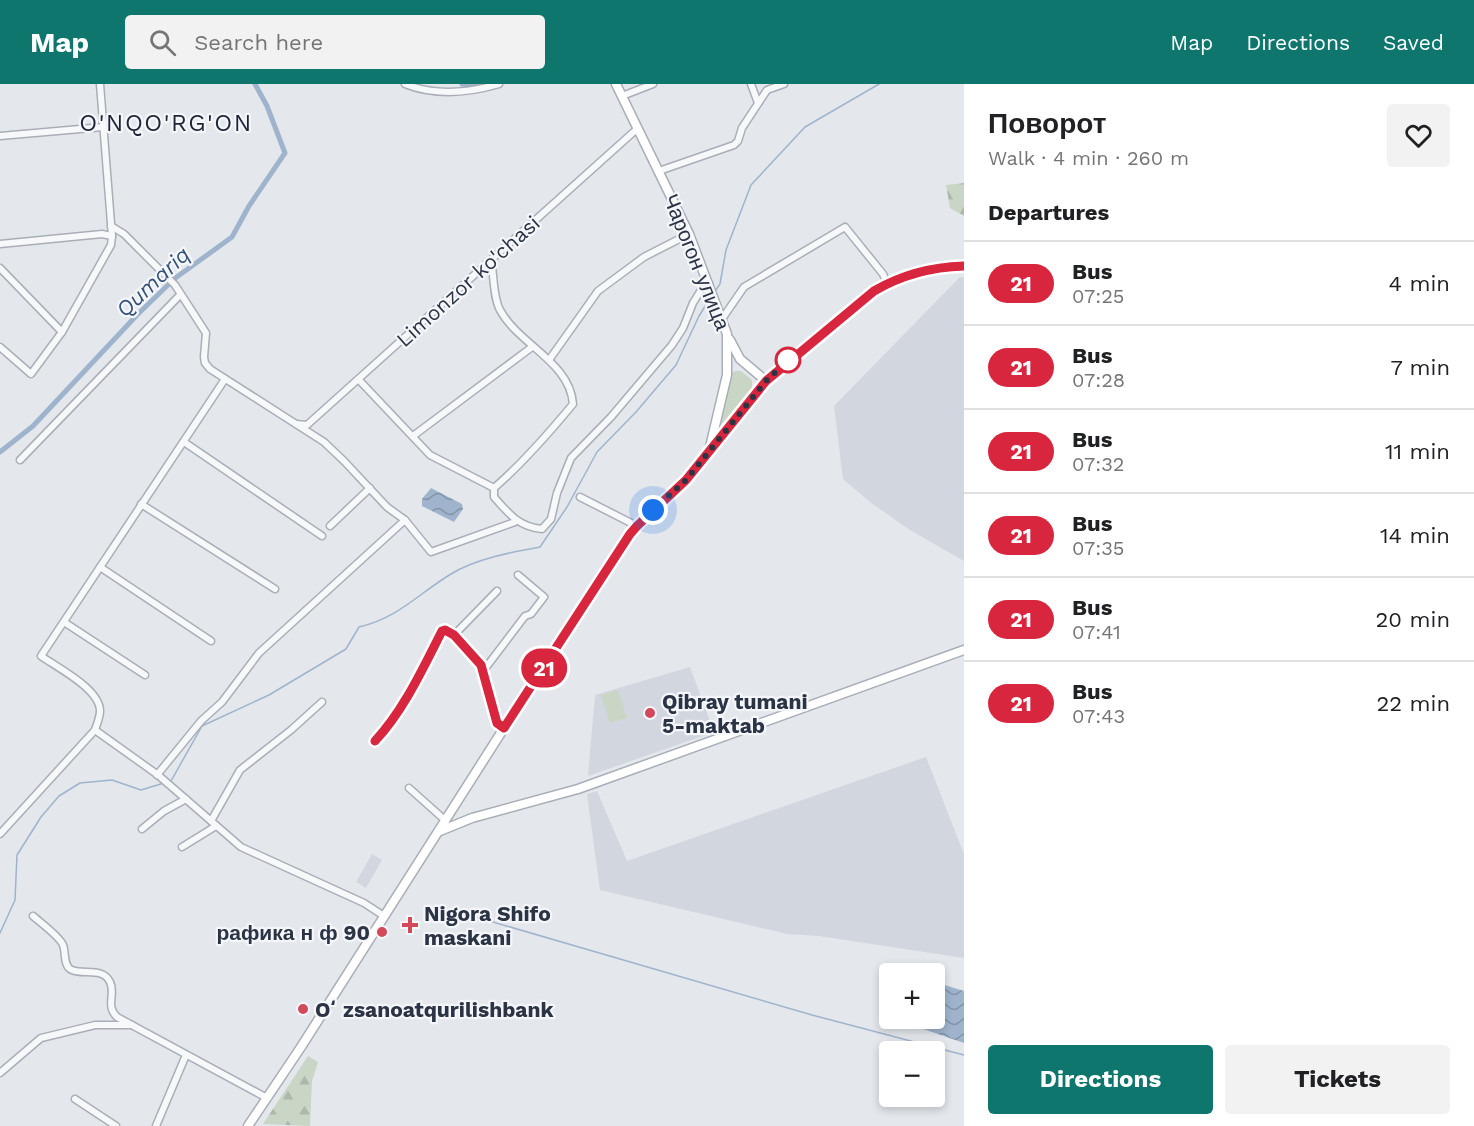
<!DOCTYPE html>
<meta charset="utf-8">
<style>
:root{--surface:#fff;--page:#f2f2f2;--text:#202124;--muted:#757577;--line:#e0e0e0;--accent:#0f766e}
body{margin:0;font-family:"Work Sans",sans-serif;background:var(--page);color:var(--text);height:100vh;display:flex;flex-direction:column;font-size:22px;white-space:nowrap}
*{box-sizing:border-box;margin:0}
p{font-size:20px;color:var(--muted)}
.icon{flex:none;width:33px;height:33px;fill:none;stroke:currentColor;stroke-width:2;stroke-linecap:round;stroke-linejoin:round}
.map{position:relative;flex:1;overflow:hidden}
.details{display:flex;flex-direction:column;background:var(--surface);width:510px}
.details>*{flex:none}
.badge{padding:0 12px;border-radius:20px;font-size:21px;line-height:39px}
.fabs{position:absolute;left:879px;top:879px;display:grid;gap:12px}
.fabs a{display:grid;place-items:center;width:66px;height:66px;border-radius:6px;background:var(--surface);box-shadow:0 3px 9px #0003;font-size:30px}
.you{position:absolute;width:30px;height:30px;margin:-15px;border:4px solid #fff;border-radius:50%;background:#1a73e8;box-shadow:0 0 0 9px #1a73e833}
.map>.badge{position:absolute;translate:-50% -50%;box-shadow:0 0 0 3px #fff}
h2{padding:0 24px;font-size:22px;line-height:54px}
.round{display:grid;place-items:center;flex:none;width:63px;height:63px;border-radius:6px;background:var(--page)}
.head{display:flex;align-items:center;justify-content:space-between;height:102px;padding:0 24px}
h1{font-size:28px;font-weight:700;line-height:45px}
.button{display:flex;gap:12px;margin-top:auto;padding:12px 24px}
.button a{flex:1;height:69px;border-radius:6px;background:var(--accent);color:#fff;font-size:24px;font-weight:700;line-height:69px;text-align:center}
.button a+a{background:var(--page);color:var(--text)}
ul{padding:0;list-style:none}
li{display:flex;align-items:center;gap:18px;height:84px;padding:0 24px;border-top:2px solid var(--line)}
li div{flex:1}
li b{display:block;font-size:22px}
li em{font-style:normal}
li .badge{min-width:66px;font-weight:700;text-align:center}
header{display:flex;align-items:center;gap:36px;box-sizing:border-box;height:84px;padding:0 30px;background:var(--accent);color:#fff}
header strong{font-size:28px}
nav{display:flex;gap:33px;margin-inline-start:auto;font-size:21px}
.search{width:420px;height:54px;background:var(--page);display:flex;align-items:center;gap:15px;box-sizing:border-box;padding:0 21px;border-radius:6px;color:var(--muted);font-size:22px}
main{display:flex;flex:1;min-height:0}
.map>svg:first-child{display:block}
.built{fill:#d2d6de}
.green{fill:#c9d6c5}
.forest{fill:url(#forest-firs)}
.water{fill:url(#water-waves)}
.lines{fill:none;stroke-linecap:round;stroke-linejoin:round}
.stream{stroke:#9fb4cc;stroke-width:1.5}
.canal{stroke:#9fb4cc;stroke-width:5}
.minor-casing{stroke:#a9aeb7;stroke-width:9}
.secondary-casing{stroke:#a9aeb7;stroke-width:11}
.minor{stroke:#f7f8fa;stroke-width:6}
.secondary{stroke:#fff;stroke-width:8}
.line-casing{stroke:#fff;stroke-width:14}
.line{stroke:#d7263d;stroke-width:9}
.walk{stroke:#2b3445;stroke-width:6;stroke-dasharray:0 10.8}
.stop-dot{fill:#fff;stroke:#d7263d;stroke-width:3}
.poi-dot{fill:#d1495b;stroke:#f4f6f9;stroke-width:2}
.labels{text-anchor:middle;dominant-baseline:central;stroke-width:4.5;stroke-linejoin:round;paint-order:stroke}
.street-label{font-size:21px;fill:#2b3445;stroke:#f4f6f9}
.poi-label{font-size:21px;font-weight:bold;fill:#2b3445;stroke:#f4f6f9;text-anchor:start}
.water-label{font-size:22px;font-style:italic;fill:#34527a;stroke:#f4f6f9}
.quarter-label{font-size:24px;letter-spacing:1.5px;fill:#1d2536;stroke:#f4f6f9}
</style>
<header>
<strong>Map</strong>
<div class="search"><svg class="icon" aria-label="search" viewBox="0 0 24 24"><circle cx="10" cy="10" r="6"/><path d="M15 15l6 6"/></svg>Search here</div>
<nav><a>Map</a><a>Directions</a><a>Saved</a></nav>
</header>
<main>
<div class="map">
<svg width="964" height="1042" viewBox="0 0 964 1042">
<defs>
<pattern id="forest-firs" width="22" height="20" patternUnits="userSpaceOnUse" patternTransform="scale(1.5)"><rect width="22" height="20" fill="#c9d6c5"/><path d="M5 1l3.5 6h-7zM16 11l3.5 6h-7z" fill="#adb8ab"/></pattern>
<pattern id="water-waves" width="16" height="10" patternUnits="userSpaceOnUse" patternTransform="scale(1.5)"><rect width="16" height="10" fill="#9fb4cc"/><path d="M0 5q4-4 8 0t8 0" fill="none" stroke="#8293a7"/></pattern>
</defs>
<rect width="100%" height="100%" fill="#e4e7ec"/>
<g class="built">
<polygon points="960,193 964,194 964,477 910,446 870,418 843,395 834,322"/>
<polygon points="690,583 714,648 588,692 595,611"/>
<polygon points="926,673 964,770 964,874 819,852 787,850 600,806 587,710 597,707 627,777"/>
<polygon points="372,770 382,776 366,804 356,798"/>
</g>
<g class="green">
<polygon points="735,287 741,287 752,296 752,304 721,341 732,290"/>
<polygon points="618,606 627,634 610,639 601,611"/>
</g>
<g class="forest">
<polygon points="964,99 964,132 950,124 946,101"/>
<polygon points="308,972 318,978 312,997 310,1042 263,1040"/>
</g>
<g class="water">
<polygon points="431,404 462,420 463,425 454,438 422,422 422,415"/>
<polygon points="935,898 964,907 964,959 897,936 934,934"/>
</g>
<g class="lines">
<g class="stream">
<polyline points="715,207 720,200 726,166 751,101 805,43 879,0"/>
<path d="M169,698L171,697L202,642L269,611L346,565L359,543C398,534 418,510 451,490C475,475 512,468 540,463L567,423L597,368L636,328L676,281L699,232L709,216"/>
<polyline points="436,826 462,829 812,931 964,971"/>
<polyline points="0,849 15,816 17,771 41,733 59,712 80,699 112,696 141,706 164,699"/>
</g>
<g class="canal">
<polyline points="462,0 481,3"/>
<polyline points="0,368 33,342 137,231 174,195 232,153 249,122 285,69 267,22 255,0"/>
</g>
<g class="minor-casing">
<g id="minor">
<path d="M405,0C435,12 468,9 499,0"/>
<polyline points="751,0 758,19"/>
<polyline points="622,12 653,0"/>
<polyline points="0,52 103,43"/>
<polyline points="659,87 734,61 738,57 742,44 767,6 784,0"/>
<polyline points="111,142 124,150 175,201 206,249 204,273 205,279 210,285 324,358 344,377 387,423 405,436 431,468 515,438"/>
<polyline points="0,160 102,150 112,152"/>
<path d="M491,176C494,191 493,213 500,226C519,261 570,278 573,320C549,349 523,379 494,404V413C509,430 519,443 542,445L551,435L557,409L571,374L611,333L672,261L683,244L693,219L701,206L709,199"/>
<polyline points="0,184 62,248"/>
<polyline points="722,235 744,203 845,143 883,190 887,199"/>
<polyline points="0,263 31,290 62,248 111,161 112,152 100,0"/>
<polyline points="549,276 598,207 644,173 689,150"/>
<polyline points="359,296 430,371 494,404"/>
<polyline points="296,340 307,341 638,44"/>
<polyline points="413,352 532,263"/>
<polyline points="184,358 322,452"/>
<polyline points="20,376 180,211"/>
<polyline points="580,413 637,442"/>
<polyline points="141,420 275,505"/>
<polyline points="330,442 370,404"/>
<polyline points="100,483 211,557"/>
<polyline points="64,538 145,591"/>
<polyline points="454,551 497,507"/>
<polyline points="484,586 525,532 531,530 544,513 518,491"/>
<polyline points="95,646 158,691 241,763 364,819 384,832"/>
<path d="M375,657C404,626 423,584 442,547L445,546L454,551L481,581L497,639L504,644"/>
<polyline points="157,691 201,637 222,618 259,569 405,436"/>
<polyline points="409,704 446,737"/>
<polyline points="211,737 240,686 291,646 322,618"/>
<polyline points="142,745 164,727 186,715"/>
<path d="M0,750L95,646C97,640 100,633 100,627C100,605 58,584 41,572L225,295"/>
<polyline points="182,763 216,742"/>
<path d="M33,832C41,839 60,853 63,861C66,868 63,883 72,886C84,891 103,883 110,898C116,910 105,922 117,933L267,1014"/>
<polyline points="0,989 41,954 95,941 132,941"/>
<polyline points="75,1015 116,1042"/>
<polyline points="156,1042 186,971"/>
</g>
</g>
<g class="secondary-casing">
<g id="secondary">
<polyline points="616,0 689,150 727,250 727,291 710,363"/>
<polyline points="730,256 740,275 766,297"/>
<polyline points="440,747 472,734 578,705 964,566"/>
<path d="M248,1042L301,963L504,644L630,450L686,396L766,297L875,207C903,190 931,183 964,181"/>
</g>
</g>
<use href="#minor" class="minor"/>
<use href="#secondary" class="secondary"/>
</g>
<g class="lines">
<g class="line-casing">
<path id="line" d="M375,657C404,626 423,584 442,547L445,546L454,551L481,581L497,639L504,644L630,450L637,442L686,396L766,297L874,207C903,190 931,183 964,182"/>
</g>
<use href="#line" class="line"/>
<polyline class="walk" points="653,426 686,396 766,297 788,276"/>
</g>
<circle class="stop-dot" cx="788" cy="276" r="12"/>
<g class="poi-dot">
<circle cx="650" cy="629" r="6"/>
<path d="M407 832h6v6h6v6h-6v6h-6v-6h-6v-6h6z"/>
<circle cx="382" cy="848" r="6"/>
<circle cx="303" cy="925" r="6"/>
</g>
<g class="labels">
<g class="street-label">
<text transform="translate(697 178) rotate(68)">Чарогон улица</text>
<text transform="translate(468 197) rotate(-42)">Limonzor ko'chasi</text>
</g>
<g class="poi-label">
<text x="662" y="617">Qibray tumani<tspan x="662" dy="24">5-maktab</tspan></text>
<text x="424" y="829">Nigora Shifo<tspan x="424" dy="24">maskani</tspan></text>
<text x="370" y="848" text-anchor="end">рафика н ф 90</text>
<text x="315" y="925">Oʻzsanoatqurilishbank</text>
</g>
<g class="water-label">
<text transform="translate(153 198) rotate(-43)">Qumariq</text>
</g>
<g class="quarter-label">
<text x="166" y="39">O'NQO'RG'ON</text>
</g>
</g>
</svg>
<div class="fabs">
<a>+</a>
<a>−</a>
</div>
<div class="you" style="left:653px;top:426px"></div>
<b class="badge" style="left:544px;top:584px;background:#d7263d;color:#fff">21</b>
</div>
<section class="details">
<div class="head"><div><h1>Поворот</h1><p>Walk · 4 min · 260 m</p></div><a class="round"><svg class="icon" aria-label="heart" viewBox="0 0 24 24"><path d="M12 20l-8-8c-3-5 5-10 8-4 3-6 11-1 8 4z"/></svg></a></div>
<h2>Departures</h2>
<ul>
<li><span class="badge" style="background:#d7263d;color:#fff">21</span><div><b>Bus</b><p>07:25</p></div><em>4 min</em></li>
<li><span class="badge" style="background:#d7263d;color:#fff">21</span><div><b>Bus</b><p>07:28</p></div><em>7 min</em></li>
<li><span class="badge" style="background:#d7263d;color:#fff">21</span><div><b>Bus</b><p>07:32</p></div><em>11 min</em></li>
<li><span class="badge" style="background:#d7263d;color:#fff">21</span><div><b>Bus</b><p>07:35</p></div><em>14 min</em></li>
<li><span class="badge" style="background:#d7263d;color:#fff">21</span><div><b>Bus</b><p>07:41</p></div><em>20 min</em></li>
<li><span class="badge" style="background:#d7263d;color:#fff">21</span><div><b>Bus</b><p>07:43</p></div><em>22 min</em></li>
</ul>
<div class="button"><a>Directions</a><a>Tickets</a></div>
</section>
</main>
